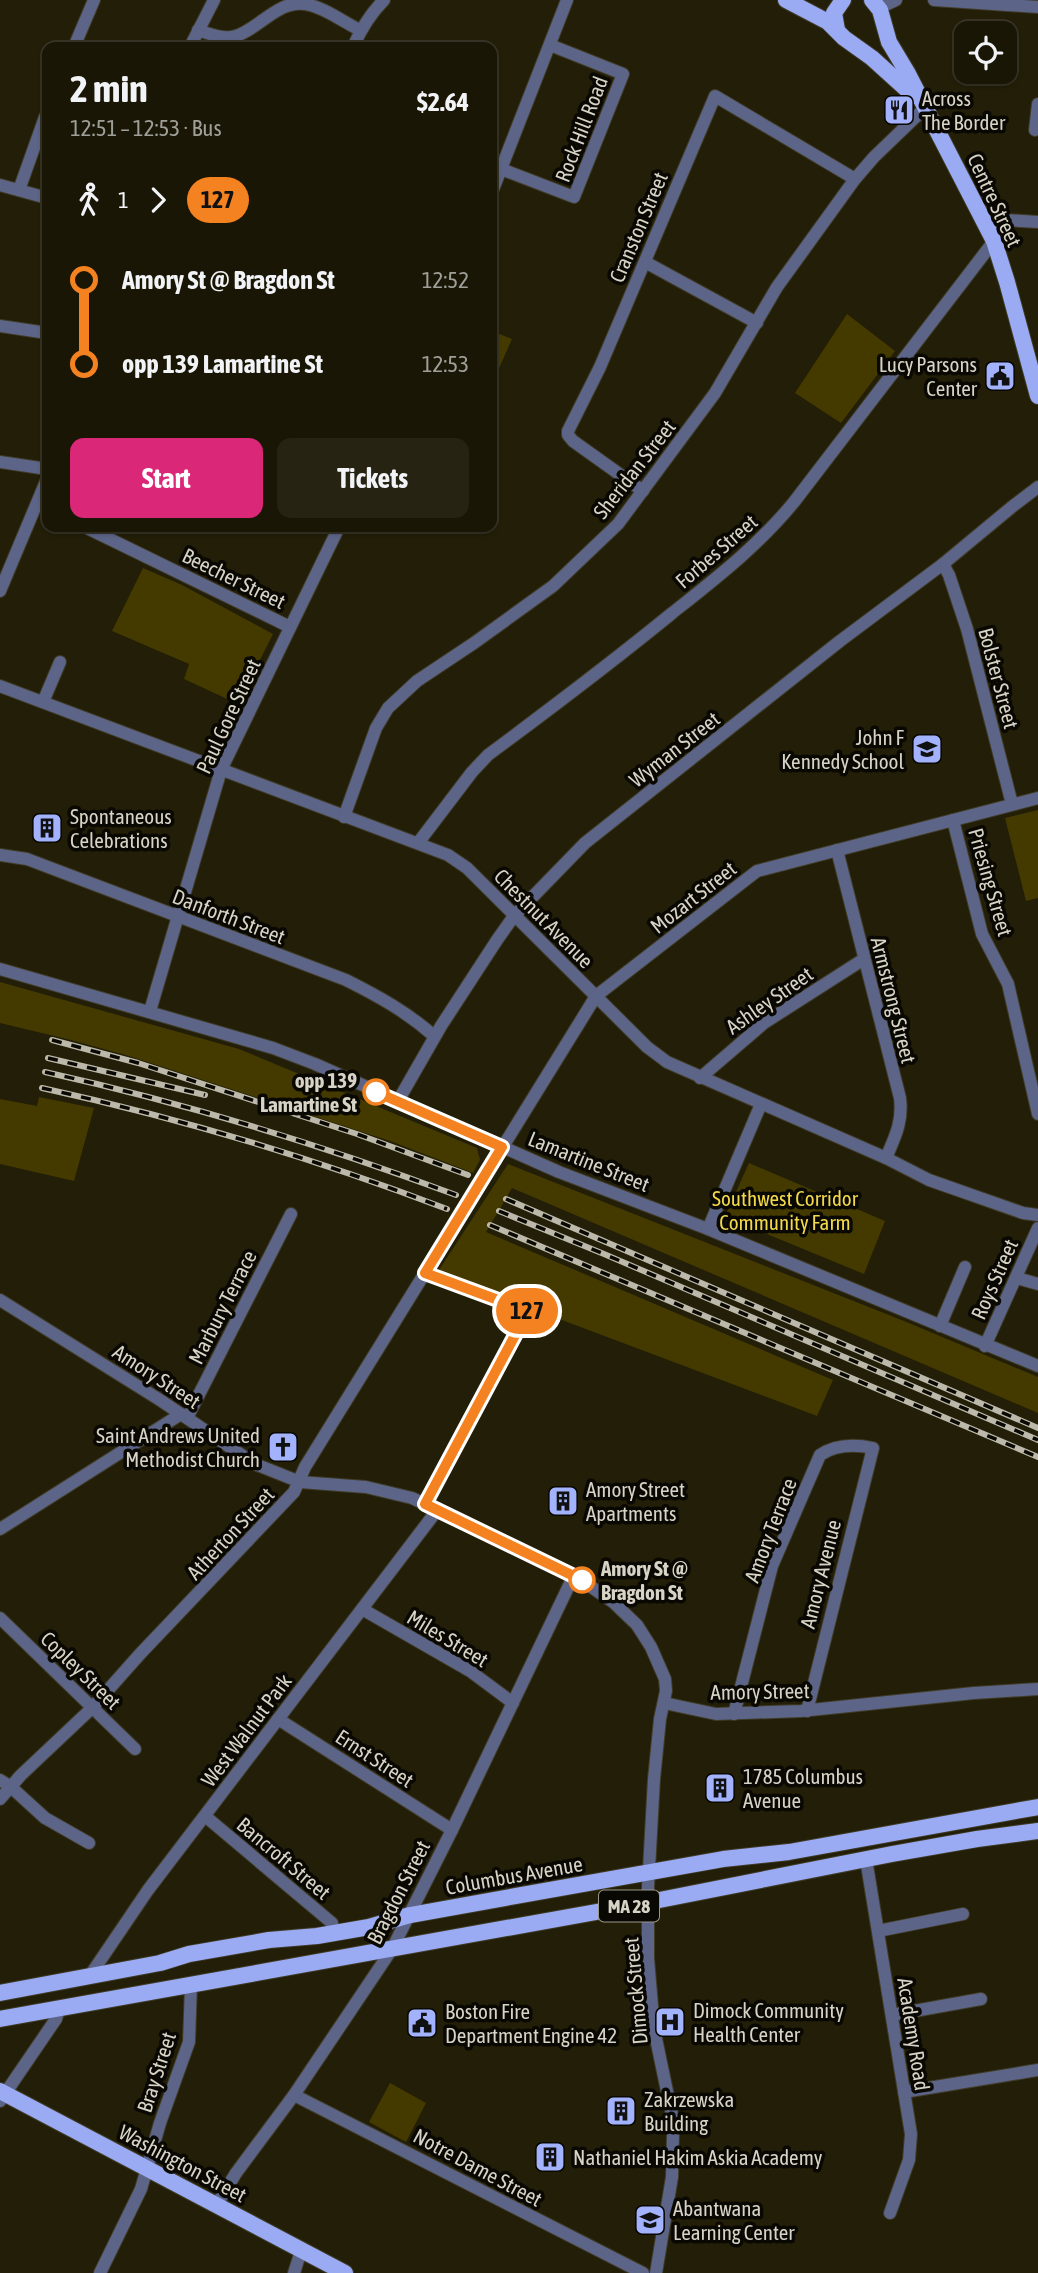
<!DOCTYPE html>
<meta charset="utf-8">
<style>
:root{--surface:#1a1605;--page:#272313;--text:#f1f3f6;--muted:#9f9f9a;--line:#383527;--accent:#db2777}
body{margin:0;font-family:"Asap Condensed",sans-serif;background:var(--page);color:var(--text);height:100vh;display:flex;flex-direction:column;font-size:26px;white-space:nowrap}
*{box-sizing:border-box;margin:0}
p{font-size:23px;color:var(--muted)}
.icon{flex:none;width:38px;height:38px;fill:none;stroke:currentColor;stroke-width:2;stroke-linecap:round;stroke-linejoin:round}
.map{position:relative;flex:1;overflow:hidden}
.sheet{position:absolute;left:42px;top:42px;width:455px;height:490px;display:flex;flex-direction:column;background:var(--surface);border-radius:14px;box-shadow:0 2px 5px #0004,0 0 0 2px var(--line)}
.sheet>*{flex:none}
.badge{padding:0 14px;border-radius:23px;font-size:24px;line-height:46px}
.tools{position:absolute;left:954px;top:21px;display:grid;gap:14px}
.tools a{display:grid;place-items:center;width:63px;height:63px;border-radius:14px;background:var(--surface);box-shadow:0 2px 5px #0004,0 0 0 2px var(--line);font-size:35px}
.map>.badge{position:absolute;translate:-50% -50%;box-shadow:0 0 0 4px #fff}
.legs{display:flex;align-items:center;gap:10px;height:77px;padding:0 28px;font-size:23px}
.legs p{margin-inline-start:auto}
.headline{display:flex;align-items:center;justify-content:space-between;height:119px;padding:0 28px}
h1{font-size:38px;font-weight:700;line-height:52px}
.action{display:flex;gap:14px;margin-top:auto;padding:14px 28px}
.action a{flex:1;height:80px;border-radius:14px;background:var(--accent);color:#fff;font-size:28px;font-weight:700;line-height:80px;text-align:center}
.action a+a{background:var(--page);color:var(--text)}
ul{padding:0 28px;list-style:none}
li{display:flex;align-items:center;gap:24px;height:84px;font-size:26px}
li i{display:grid;place-items:center;width:10px;height:100%;margin:0 9px;background:currentColor}
li i::after{content:'';width:18px;height:18px;margin:-9px;border:5px solid;border-radius:50%;background:var(--surface)}
li p{margin-inline-start:auto}
li:first-child i{background:linear-gradient(#0000 50%,currentColor 0)}
li:last-child i{background:linear-gradient(currentColor 50%,#0000 0)}
.map>svg:first-child{display:block}
.green{fill:#443a00}
.lines{fill:none;stroke-linecap:round;stroke-linejoin:round}
.minor-casing{stroke:#3f3b26;stroke-width:14}
.major-casing{stroke:#3f3b26;stroke-width:18}
.minor{stroke:#5c6487;stroke-width:12}
.major{stroke:#9aabf4;stroke-width:16}
.rail-casing{stroke:#bcb9ab;stroke-width:6}
.rail{stroke:#0a0802;stroke-width:3.5;stroke-dasharray:10;stroke-linecap:butt}
.line-1-casing{stroke:#fff;stroke-width:16}
.line-1{stroke:#f58220;stroke-width:10}
.stop-1-dot{fill:#fff;stroke:#f58220;stroke-width:3.5}
.labels{text-anchor:middle;dominant-baseline:central;stroke-width:7;stroke-linejoin:round;paint-order:stroke}
.shield{fill:#0a0802;stroke:#9a978c;stroke-width:2}
.shield-label{font-size:19px;font-weight:bold;fill:#d7d4c7}
.poi-label{font-size:21px;fill:#d7d4c7;stroke:#0a0802;text-anchor:start}
.street-label{font-size:21px;fill:#d7d4c7;stroke:#0a0802}
.stop-label{font-size:21px;font-weight:bold;fill:#d7d4c7;stroke:#0a0802;text-anchor:end}
.park-label{font-size:21px;fill:#f2d94c;stroke:#0a0802}
</style>
<div class="map">
<svg width="1038" height="2273" viewBox="0 0 1038 2273">
<rect width="100%" height="100%" fill="#221e07"/>
<g class="green">
<polygon points="847,314 895,351 841,423 795,393"/>
<polygon points="492,331 512,339 492,384"/>
<polygon points="143,568 182,585 273,634 238,704 184,679 189,664 112,631"/>
<polygon points="1038,810 1038,898 1026,901 1005,818"/>
<polygon points="0,982 239,1049 477,1148 480,1160 473,1173 393,1142 129,1056 71,1040 0,1023"/>
<polygon points="39,1097 94,1108 74,1181 0,1164 0,1099 37,1106"/>
<polygon points="749,1163 885,1221 864,1274 728,1218 726,1214"/>
<polygon points="508,1164 904,1321 1038,1377 1038,1413 512,1188 486,1232 833,1380 817,1416 437,1273"/>
<polygon points="390,2083 426,2103 406,2142 369,2122"/>
</g>
<g class="lines">
<g class="minor-casing">
<g id="minor">
<polyline points="934,0 1038,7"/>
<polyline points="879,8 896,0"/>
<path d="M198,30C210,34 224,40 236,36C260,28 278,0 305,4C324,7 343,22 360,30"/>
<polyline points="74,47 94,0"/>
<polyline points="190,47 214,0"/>
<path d="M353,47C361,29 370,14 384,0"/>
<polyline points="1035,130 1038,104"/>
<polyline points="501,169 574,197 623,74 550,45"/>
<polyline points="0,185 47,198"/>
<polyline points="19,190 45,117"/>
<polyline points="492,192 567,0"/>
<polyline points="986,225 1006,220 1038,222"/>
<polyline points="645,262 757,323"/>
<polyline points="0,326 47,333"/>
<polyline points="0,462 47,469"/>
<polyline points="643,491 573,441 568,435 568,431 600,367 715,96 855,179"/>
<polyline points="85,527 290,627"/>
<polyline points="943,564 949,575 967,629 1012,804"/>
<polyline points="0,591 47,479"/>
<polyline points="0,686 448,855 467,868 647,1047 667,1062 886,1158 929,1180 1023,1213 1038,1215"/>
<polyline points="43,702 60,662"/>
<polyline points="344,817 376,728 388,708 417,681 474,643 553,586 618,524 715,393 777,287 855,179 874,157 926,107"/>
<polyline points="953,820 982,934 1008,984 1038,1114"/>
<path d="M418,843L472,772L488,755C550,709 611,663 671,614C715,579 758,546 794,502L994,241"/>
<path d="M837,850L900,1098C903,1122 895,1137 886,1158"/>
<path d="M0,855L27,859L346,980C378,996 407,1012 434,1036"/>
<polyline points="0,969 273,1048 315,1064 559,1172 708,1229 1038,1366"/>
<polyline points="150,1011 221,770 339,527"/>
<polyline points="700,1078 764,1023 864,959"/>
<polyline points="398,1101 441,1026 497,940 514,916 585,843 840,641 943,564 1013,506 1038,487"/>
<polyline points="708,1229 761,1104"/>
<polyline points="1017,1278 1038,1284"/>
<polyline points="0,1300 160,1400 255,1464 300,1482 366,1487 412,1498 574,1575 613,1602 637,1625 651,1647 665,1679 666,1691 660,1719 654,1779 648,1887 648,1958 654,2029 672,2115 673,2135 672,2177 656,2273"/>
<polyline points="940,1326 965,1267"/>
<polyline points="985,1346 1038,1228"/>
<polyline points="187,1418 291,1214"/>
<polyline points="425,1504 528,1311 425,1273"/>
<polyline points="0,1529 181,1414"/>
<polyline points="362,1609 470,1671 513,1703"/>
<polyline points="0,1618 135,1749"/>
<polyline points="664,1703 716,1714 801,1711 974,1693 1038,1689"/>
<path d="M734,1714L772,1566L820,1455C836,1444 854,1444 873,1448L807,1711"/>
<polyline points="278,1719 452,1830"/>
<polyline points="0,1780 11,1787 45,1818 89,1843"/>
<polyline points="0,1799 21,1775 92,1708 140,1654 294,1492 305,1467 596,996 757,871 1038,798"/>
<polyline points="205,1816 332,1923 334,1933"/>
<polyline points="866,1859 911,2134 909,2160 890,2213"/>
<polyline points="878,1931 963,1914"/>
<polyline points="89,1977 148,1890 438,1509"/>
<polyline points="892,2015 981,1999"/>
<polyline points="904,2092 1038,2070"/>
<polyline points="294,2095 643,2273"/>
<polyline points="0,2101 56,2019 59,2009"/>
<polyline points="217,2204 236,2173 294,2095 392,1949 452,1830 574,1575"/>
<polyline points="100,2273 141,2189 160,2123 189,2042 191,1985"/>
<polyline points="294,2273 301,2251"/>
</g>
</g>
<g class="major-casing">
<g id="major">
<polyline points="786,0 828,22 844,38 872,58 914,96"/>
<polyline points="872,0 880,10 889,42 907,72 994,241 1007,282 1038,396"/>
<polyline points="837,30 834,13 843,0"/>
<polyline points="0,1993 160,1963 189,1954 269,1940 317,1936 369,1927 410,1915 723,1859 789,1852 1038,1807"/>
<polyline points="0,2019 624,1907 892,1854 977,1839 1038,1831"/>
<polyline points="0,2091 345,2273"/>
</g>
</g>
<use href="#minor" class="minor"/>
<use href="#major" class="major"/>
<g class="rail-casing">
<g id="rail">
<polyline points="52,1040 138,1063 357,1134 468,1175"/>
<polyline points="48,1058 205,1095"/>
<path d="M45,1072C185,1103 322,1145 456,1195"/>
<path d="M42,1088C179,1118 316,1159 447,1209"/>
<polyline points="506,1199 1038,1428"/>
<polyline points="499,1211 604,1254 1038,1440"/>
<polyline points="490,1225 1038,1457"/>
</g>
</g>
<use href="#rail" class="rail"/>
</g>
<g class="lines">
<g class="line-1-casing">
<polyline id="line-1" points="376,1092 502,1147 425,1273 528,1311 425,1504 582,1580"/>
</g>
<use href="#line-1" class="line-1"/>
</g>
<defs>
<g id="restaurant-square" transform="scale(1.575)"><rect x="-9" y="-9" width="18" height="18" rx="4" fill="#a2b2fd" stroke="#0a0802"/><path d="M-5-6h1v4h1v-4h1v4h1v-4h1v5L-1.5 .5V6h-2V.5L-5-1ZM5-6V6H3V1.5H1.5Q1.5-4 5-6Z" fill="#111"/></g>
<g id="civic-square" transform="scale(1.575)"><rect x="-9" y="-9" width="18" height="18" rx="4" fill="#a2b2fd" stroke="#0a0802"/><path d="M-.6-6.5H3V-4.5H.6V-3L4-1V1h2V6H-6V1h2V-1L-.6-3ZM-1.2 2.5V6h2.4V2.5Z" fill="#111"/></g>
<g id="school-square" transform="scale(1.575)"><rect x="-9" y="-9" width="18" height="18" rx="4" fill="#a2b2fd" stroke="#0a0802"/><path d="M0-5L7-2L0 1L-7-2ZM-4 1L0 2.5L4 1V4Q0 6-4 4Z" fill="#111"/></g>
<g id="building-square" transform="scale(1.575)"><rect x="-9" y="-9" width="18" height="18" rx="4" fill="#a2b2fd" stroke="#0a0802"/><path d="M-4-6H4V6H1V3H-1V6H-4ZM-2.5-4.3h1.7v1.8h-1.7ZM.8-4.3h1.7v1.8H.8ZM-2.5-1h1.7V.8h-1.7ZM.8-1h1.7V.8H.8Z" fill="#111"/></g>
<g id="church-square" transform="scale(1.575)"><rect x="-9" y="-9" width="18" height="18" rx="4" fill="#a2b2fd" stroke="#0a0802"/><path d="M-1.2-6h2.4v3.5h3.3v2.4h-3.3V6h-2.4V-.1h-3.3v-2.4h3.3Z" fill="#111"/></g>
<g id="hospital-square" transform="scale(1.575)"><rect x="-9" y="-9" width="18" height="18" rx="4" fill="#a2b2fd" stroke="#0a0802"/><path d="M-5-5h3v3.5h4V-5h3V5h-3V1.5h-4V5h-3Z" fill="#111"/></g>
</defs>
<g fill-rule="evenodd">
<use href="#restaurant-square" x="899" y="110"/>
<use href="#civic-square" x="1000" y="376"/>
<use href="#school-square" x="927" y="749"/>
<use href="#building-square" x="47" y="828"/>
<use href="#church-square" x="283" y="1447"/>
<use href="#building-square" x="563" y="1501"/>
<use href="#building-square" x="720" y="1788"/>
<use href="#hospital-square" x="670" y="2022"/>
<use href="#civic-square" x="422" y="2023"/>
<use href="#building-square" x="621" y="2111"/>
<use href="#building-square" x="550" y="2157"/>
<use href="#school-square" x="650" y="2220"/>
</g>
<g class="stop-1-dot">
<circle cx="376" cy="1092" r="12"/>
<circle cx="582" cy="1580" r="12"/>
</g>
<g class="labels">
<rect class="shield" x="599" y="1890.5" width="60" height="31" rx="5"/>
<g class="shield-label">
<text x="629" y="1906">MA 28</text>
</g>
<g class="poi-label">
<text x="922" y="98">Across<tspan x="922" dy="24">The Border</tspan></text>
<text x="977" y="364" text-anchor="end">Lucy Parsons<tspan x="977" dy="24">Center</tspan></text>
<text x="904" y="737" text-anchor="end">John F<tspan x="904" dy="24">Kennedy School</tspan></text>
<text x="70" y="816">Spontaneous<tspan x="70" dy="24">Celebrations</tspan></text>
<text x="260" y="1435" text-anchor="end">Saint Andrews United<tspan x="260" dy="24">Methodist Church</tspan></text>
<text x="586" y="1489">Amory Street<tspan x="586" dy="24">Apartments</tspan></text>
<text x="743" y="1776">1785 Columbus<tspan x="743" dy="24">Avenue</tspan></text>
<text x="693" y="2010">Dimock Community<tspan x="693" dy="24">Health Center</tspan></text>
<text x="445" y="2011">Boston Fire<tspan x="445" dy="24">Department Engine 42</tspan></text>
<text x="644" y="2099">Zakrzewska<tspan x="644" dy="24">Building</tspan></text>
<text x="573" y="2157">Nathaniel Hakim Askia Academy</text>
<text x="673" y="2208">Abantwana<tspan x="673" dy="24">Learning Center</tspan></text>
</g>
<g class="street-label">
<text transform="translate(581 129) rotate(-69)">Rock Hill Road</text>
<text transform="translate(995 200) rotate(65)">Centre Street</text>
<text transform="translate(638 227) rotate(-67)">Cranston Street</text>
<text transform="translate(634 469) rotate(-52)">Sheridan Street</text>
<text transform="translate(716 551) rotate(-41)">Forbes Street</text>
<text transform="translate(234 578) rotate(26)">Beecher Street</text>
<text transform="translate(999 678) rotate(75)">Bolster Street</text>
<text transform="translate(228 716) rotate(-65)">Paul Gore Street</text>
<text transform="translate(674 749) rotate(-38)">Wyman Street</text>
<text transform="translate(991 882) rotate(74)">Priesing Street</text>
<text transform="translate(693 897) rotate(-38)">Mozart Street</text>
<text transform="translate(229 916) rotate(21)">Danforth Street</text>
<text transform="translate(544 918) rotate(45)">Chestnut Avenue</text>
<text transform="translate(769 1000) rotate(-35)">Ashley Street</text>
<text transform="translate(894 1000) rotate(76)">Armstrong Street</text>
<text transform="translate(589 1161) rotate(22)">Lamartine Street</text>
<text transform="translate(994 1279) rotate(-66)">Roys Street</text>
<text transform="translate(222 1307) rotate(-63)">Marbury Terrace</text>
<text transform="translate(157 1376) rotate(33)">Amory Street</text>
<text transform="translate(770 1530) rotate(-69)">Amory Terrace</text>
<text transform="translate(230 1533) rotate(-47)">Atherton Street</text>
<text transform="translate(820 1574) rotate(-76)">Amory Avenue</text>
<text transform="translate(448 1638) rotate(31)">Miles Street</text>
<text transform="translate(81 1670) rotate(44)">Copley Street</text>
<text transform="translate(760 1691) rotate(-1)">Amory Street</text>
<text transform="translate(246 1730) rotate(-53)">West Walnut Park</text>
<text transform="translate(375 1758) rotate(33)">Ernst Street</text>
<text transform="translate(284 1858) rotate(40)">Bancroft Street</text>
<text transform="translate(514 1875) rotate(-10)">Columbus Avenue</text>
<text transform="translate(398 1892) rotate(-63)">Bragdon Street</text>
<text transform="translate(635 1991) rotate(-95)">Dimock Street</text>
<text transform="translate(914 2034) rotate(81)">Academy Road</text>
<text transform="translate(156 2072) rotate(-72)">Bray Street</text>
<text transform="translate(183 2163) rotate(28)">Washington Street</text>
<text transform="translate(478 2167) rotate(28)">Notre Dame Street</text>
</g>
<g class="stop-label">
<text x="357" y="1080">opp 139<tspan x="357" dy="24">Lamartine St</tspan></text>
<text x="601" y="1568" text-anchor="start">Amory St @<tspan x="601" dy="24">Bragdon St</tspan></text>
</g>
<g class="park-label">
<text x="785" y="1198">Southwest Corridor<tspan x="785" dy="24">Community Farm</tspan></text>
</g>
</g>
</svg>
<div class="tools">
<a><svg class="icon" aria-label="locate" viewBox="0 0 24 24"><circle cx="12" cy="12" r="6"/><path d="M12 2v4M12 18v4M2 12h4M18 12h4"/></svg></a>
</div>
<b class="badge" style="left:527px;top:1311px;background:#f58220;color:#111">127</b>
<section class="sheet">
<div class="headline"><div><h1>2 min</h1><p>12:51 – 12:53 · Bus</p></div><b>$2.64</b></div>
<div class="legs"><svg class="icon" aria-label="walk" viewBox="0 0 24 24"><circle cx="13" cy="4" r="2"/><path d="M13 8l-2 6 4 7M11 14l-3 7M7 12l3-4h3l4 4"/></svg>1<svg class="icon" aria-label="forward" viewBox="0 0 24 24"><path d="M9 5l7 7-7 7"/></svg><b class="badge" style="background:#f58220;color:#111">127</b></div>
<ul>
<li><i style="color:#f58220"></i><b>Amory St @ Bragdon St</b><p>12:52</p></li>
<li><i style="color:#f58220"></i><b>opp 139 Lamartine St</b><p>12:53</p></li>
</ul>
<div class="action"><a>Start</a><a>Tickets</a></div>
</section>
</div>
